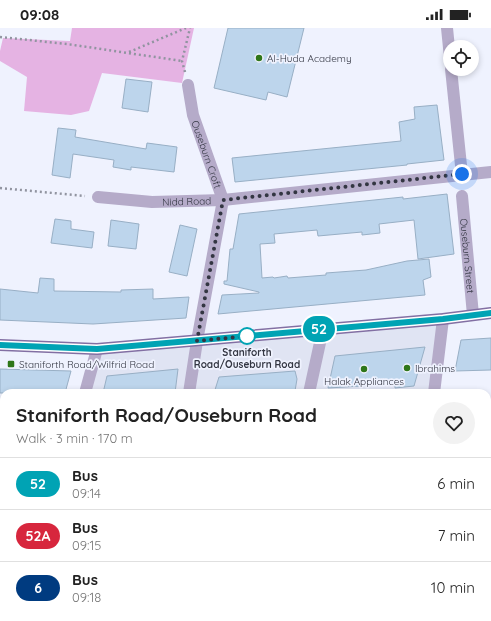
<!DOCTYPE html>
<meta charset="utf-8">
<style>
:root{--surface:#fff;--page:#f2f2f2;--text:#222;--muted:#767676;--line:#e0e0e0}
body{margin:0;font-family:Quicksand,sans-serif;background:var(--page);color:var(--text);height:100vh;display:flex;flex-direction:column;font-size:15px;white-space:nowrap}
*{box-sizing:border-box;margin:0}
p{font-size:13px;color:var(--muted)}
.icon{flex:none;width:22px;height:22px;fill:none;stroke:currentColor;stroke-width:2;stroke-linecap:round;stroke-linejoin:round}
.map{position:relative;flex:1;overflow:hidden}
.panel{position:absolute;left:0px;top:361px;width:491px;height:232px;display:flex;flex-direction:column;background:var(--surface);border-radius:12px 12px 0 0;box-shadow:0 2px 6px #0003}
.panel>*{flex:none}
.badge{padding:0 8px;border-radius:13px;font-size:14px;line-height:26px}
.tools{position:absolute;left:443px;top:12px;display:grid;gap:8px}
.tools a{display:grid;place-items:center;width:36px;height:36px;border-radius:50%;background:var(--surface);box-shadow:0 2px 6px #0003;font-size:20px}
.you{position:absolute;width:20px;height:20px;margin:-10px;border:3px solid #fff;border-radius:50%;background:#1a73e8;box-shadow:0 0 0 6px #1a73e833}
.map>.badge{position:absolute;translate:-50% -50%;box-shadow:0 0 0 2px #fff}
.round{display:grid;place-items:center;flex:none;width:42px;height:42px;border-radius:21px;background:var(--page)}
.head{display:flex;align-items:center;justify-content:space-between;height:68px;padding:0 16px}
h1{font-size:19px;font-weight:800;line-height:30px}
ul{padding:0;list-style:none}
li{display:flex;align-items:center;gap:12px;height:52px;padding:0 16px;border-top:1px solid var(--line)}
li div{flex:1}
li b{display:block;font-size:15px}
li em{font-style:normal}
li .badge{min-width:44px;font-weight:700;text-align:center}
.status{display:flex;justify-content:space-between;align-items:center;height:28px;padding:0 20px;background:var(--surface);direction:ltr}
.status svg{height:11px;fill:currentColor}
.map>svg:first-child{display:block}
.built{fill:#e0e4f3}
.green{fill:#e5b3e3}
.building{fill:#bdd5ec;stroke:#98afc5}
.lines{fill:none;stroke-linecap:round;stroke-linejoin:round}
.path{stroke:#9194a0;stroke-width:2.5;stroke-dasharray:2 3;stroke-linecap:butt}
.minor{stroke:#b5abc9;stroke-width:12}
.major{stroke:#826fa3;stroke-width:12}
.line-casing{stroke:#fff;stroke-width:9}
.line{stroke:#00a3b4;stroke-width:6}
.walk{stroke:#333642;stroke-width:4;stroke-dasharray:0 7.2}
.poi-dot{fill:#2f7619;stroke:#eff2fe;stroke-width:1.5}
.stop-dot{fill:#fff;stroke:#00a3b4;stroke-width:2}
.labels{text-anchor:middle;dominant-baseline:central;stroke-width:3.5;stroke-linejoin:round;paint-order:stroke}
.poi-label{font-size:10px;fill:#333642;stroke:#eff2fe;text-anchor:start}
.street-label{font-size:10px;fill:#333642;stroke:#eff2fe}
.stop-label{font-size:10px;font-weight:bold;fill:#333642;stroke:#eff2fe}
</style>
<div class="status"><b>09:08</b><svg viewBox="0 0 49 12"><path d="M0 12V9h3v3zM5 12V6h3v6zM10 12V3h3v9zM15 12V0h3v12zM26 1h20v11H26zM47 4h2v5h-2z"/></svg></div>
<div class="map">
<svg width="491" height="593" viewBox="0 0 491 593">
<rect width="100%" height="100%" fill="#eff2fe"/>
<polygon class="built" points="443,291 434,365 85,365 97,321"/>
<polygon class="green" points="72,0 194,0 182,55 102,45 89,83 71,87 24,83 27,49 0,33 0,23 3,10 70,13"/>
<g class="building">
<polygon points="228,0 304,0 287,69 268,64 266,72 214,60"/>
<polygon points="126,51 152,54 148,84 122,80"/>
<polygon points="437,77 444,132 407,136 407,137 235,154 232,130 401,113 399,94 415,91 414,79"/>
<polygon points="58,100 76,102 75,109 146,121 147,115 177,119 174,144 131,139 131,142 113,139 114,132 73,126 70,150 52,147"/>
<polygon points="447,166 454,226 418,231 414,192 379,196 380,205 362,207 362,204 318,208 317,202 274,206 275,215 260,216 262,250 273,249 274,250 287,248 288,250 326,247 326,245 366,242 407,233 429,231 431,249 423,252 425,267 218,286 222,267 259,265 259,264 224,256 224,253 227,253 230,221 233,221 239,186 403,169 403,171"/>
<polygon points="55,191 71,193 71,201 94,204 92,220 51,215"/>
<polygon points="111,192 139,196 136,221 108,218"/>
<polygon points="180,197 197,201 187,248 169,244"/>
<polygon points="40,250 54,251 54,263 121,264 121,262 153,261 153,271 189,269 186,290 93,296 0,292 0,261 38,265"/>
<polygon points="491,310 491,342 455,343 461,312"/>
<polygon points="425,319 414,358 395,360 395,356 328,360 335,328"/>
<polygon points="0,341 71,343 65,365 0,365"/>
<polygon points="178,341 175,365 103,365 107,348"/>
<polygon points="295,343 297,351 295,363 273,365 214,365 219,349"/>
</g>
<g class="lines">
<g class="path">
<polyline points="0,9 67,16 182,33"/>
<polyline points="129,24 186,0"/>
<polyline points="185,44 182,33 190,0"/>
<polyline points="0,160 85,168"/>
</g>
<g class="minor">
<polyline points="447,0 450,30"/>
<polyline points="451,41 462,147"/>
<path id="s1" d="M188,57L193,87L223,172L197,313L189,365"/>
<path id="s2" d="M462,168L473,287"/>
<path id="s3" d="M98,169L152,174L223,172L491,144"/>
<polyline points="85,365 97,321"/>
<polyline points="309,365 323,301"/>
<polyline points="434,365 443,291"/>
<polyline points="0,591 6,593"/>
<polyline points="21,593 23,589"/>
<polyline points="121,593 122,589"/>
<polyline points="227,593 228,589"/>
<polyline points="361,593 361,589"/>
</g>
<polyline class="major" points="0,317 97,321 443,291 491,285"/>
</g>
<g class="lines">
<g class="line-casing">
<polyline id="line" points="0,317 97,321 443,291 491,285"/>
</g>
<use href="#line" class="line"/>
<polyline class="walk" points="247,308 197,313 223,172 462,146"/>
</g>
<g class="poi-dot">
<circle cx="259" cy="30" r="4"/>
<rect x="7" y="332" width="8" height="8" rx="2"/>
<circle cx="407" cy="340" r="4"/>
<circle cx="364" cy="341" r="4"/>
</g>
<circle class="stop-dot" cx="247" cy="308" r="8"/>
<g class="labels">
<g class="poi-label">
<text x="267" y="30">Al-Huda Academy</text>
<text x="19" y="336">Staniforth Road/Wilfrid Road</text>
<text x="415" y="340">Ibrahims</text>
<text x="364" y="353" text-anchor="middle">Halak Appliances</text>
</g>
<g class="street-label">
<text stroke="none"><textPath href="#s1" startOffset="72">Ouseburn Croft</textPath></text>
<text stroke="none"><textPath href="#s3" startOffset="89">Nidd Road</textPath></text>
<text stroke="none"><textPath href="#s2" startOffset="60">Ouseburn Street</textPath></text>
</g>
<g class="stop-label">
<text x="247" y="324">Staniforth<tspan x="247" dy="12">Road/Ouseburn Road</tspan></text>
</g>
</g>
</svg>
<div class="tools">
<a><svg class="icon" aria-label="locate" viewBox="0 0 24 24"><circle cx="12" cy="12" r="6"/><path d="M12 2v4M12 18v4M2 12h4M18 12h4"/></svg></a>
</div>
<div class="you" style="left:462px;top:146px"></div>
<b class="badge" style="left:319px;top:301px;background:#00a3b4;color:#fff">52</b>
<section class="panel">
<div class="head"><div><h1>Staniforth Road/Ouseburn Road</h1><p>Walk · 3 min · 170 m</p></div><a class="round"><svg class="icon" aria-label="heart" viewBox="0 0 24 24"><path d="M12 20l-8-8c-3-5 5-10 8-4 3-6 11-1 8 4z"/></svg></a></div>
<ul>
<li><span class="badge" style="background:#00a3b4;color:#fff">52</span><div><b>Bus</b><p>09:14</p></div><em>6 min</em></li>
<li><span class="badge" style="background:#d7263d;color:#fff">52A</span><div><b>Bus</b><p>09:15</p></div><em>7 min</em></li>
<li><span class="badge" style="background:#003b80;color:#fff">6</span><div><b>Bus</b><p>09:18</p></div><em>10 min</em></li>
</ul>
</section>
</div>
